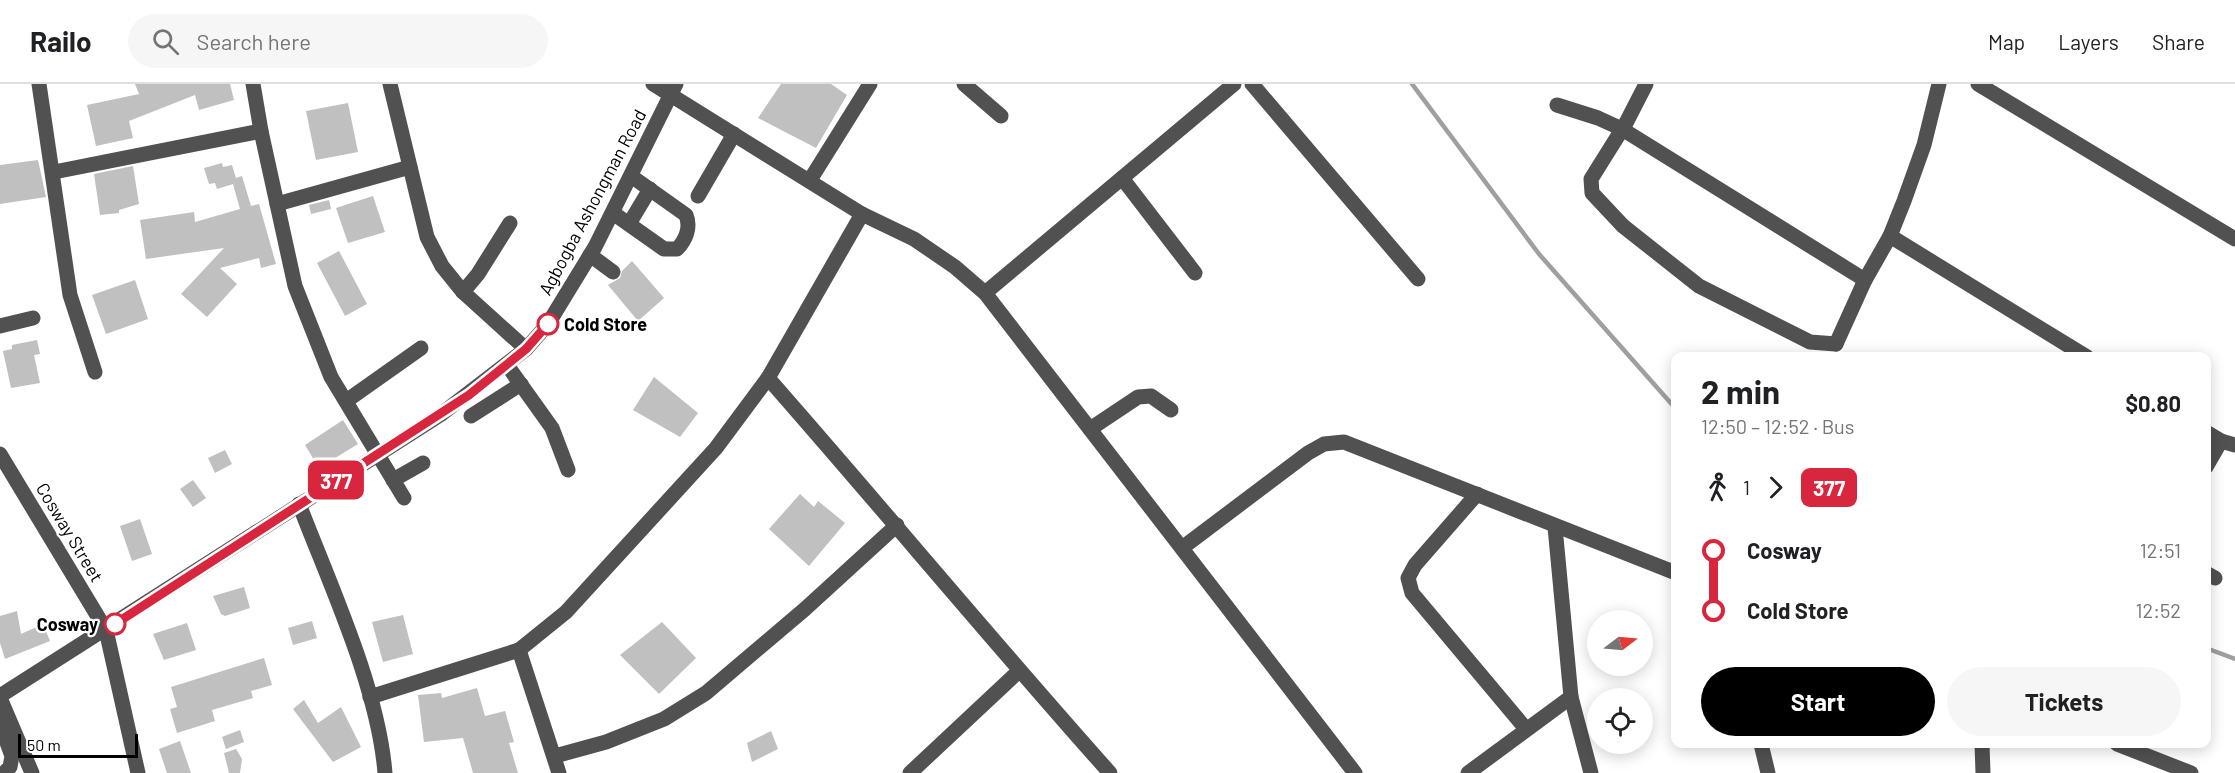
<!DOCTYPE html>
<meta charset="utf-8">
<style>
:root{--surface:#fff;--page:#f6f6f6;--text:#202124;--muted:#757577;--line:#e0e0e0;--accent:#000}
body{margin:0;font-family:Barlow,sans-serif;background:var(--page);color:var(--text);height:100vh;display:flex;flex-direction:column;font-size:22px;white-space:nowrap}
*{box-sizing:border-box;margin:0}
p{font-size:20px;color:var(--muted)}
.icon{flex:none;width:33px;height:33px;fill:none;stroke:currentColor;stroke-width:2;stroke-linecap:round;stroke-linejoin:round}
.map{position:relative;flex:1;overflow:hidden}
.side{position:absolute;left:1671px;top:268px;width:540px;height:396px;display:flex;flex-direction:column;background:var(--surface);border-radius:12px;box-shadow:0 3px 15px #0003}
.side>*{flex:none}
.badge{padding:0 12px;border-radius:9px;font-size:21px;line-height:39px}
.needle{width:39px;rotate:74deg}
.fabs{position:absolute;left:1587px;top:526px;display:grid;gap:12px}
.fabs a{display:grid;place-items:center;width:66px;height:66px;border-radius:50%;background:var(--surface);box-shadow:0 3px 15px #0003;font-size:30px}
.scale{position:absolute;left:18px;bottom:15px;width:120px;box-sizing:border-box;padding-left:6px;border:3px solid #000;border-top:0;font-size:16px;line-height:21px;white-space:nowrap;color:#000;-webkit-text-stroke:4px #fff;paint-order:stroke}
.map>.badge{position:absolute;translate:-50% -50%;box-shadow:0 0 0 3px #fff}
.legs{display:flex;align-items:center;gap:9px;height:66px;padding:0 30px;font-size:20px}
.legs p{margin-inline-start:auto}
.headline{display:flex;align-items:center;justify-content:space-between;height:102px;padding:0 30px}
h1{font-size:33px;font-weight:700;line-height:45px}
.button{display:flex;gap:12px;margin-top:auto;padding:12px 30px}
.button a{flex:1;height:69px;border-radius:36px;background:var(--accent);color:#fff;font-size:24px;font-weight:700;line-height:69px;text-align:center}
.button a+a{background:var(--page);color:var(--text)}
ul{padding:0 30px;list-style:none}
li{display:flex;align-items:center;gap:21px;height:60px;font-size:22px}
li i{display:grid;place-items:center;width:9px;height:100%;margin:0 8px;background:currentColor}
li i::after{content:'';width:15px;height:15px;margin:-8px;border:4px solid;border-radius:50%;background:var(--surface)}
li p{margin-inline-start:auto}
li:first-child i{background:linear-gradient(#0000 50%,currentColor 0)}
li:last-child i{background:linear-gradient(currentColor 50%,#0000 0)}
header{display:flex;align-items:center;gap:36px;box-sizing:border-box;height:84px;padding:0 30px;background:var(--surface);border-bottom:2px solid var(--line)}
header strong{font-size:28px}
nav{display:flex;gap:33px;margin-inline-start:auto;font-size:21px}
.search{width:420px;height:54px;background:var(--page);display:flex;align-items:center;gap:15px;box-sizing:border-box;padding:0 21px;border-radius:33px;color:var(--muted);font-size:22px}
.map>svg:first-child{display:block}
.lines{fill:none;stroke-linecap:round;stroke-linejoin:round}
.stream{stroke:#9f9f9f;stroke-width:4.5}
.building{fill:#c0c0c0}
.minor{stroke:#515151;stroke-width:15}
.line-1-casing{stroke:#fff;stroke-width:14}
.line-1{stroke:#d7263d;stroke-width:9}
.stop-1-dot{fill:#fff;stroke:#d7263d;stroke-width:3}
.labels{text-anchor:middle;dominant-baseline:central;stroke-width:4.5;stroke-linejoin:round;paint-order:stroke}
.street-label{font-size:18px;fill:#000;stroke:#fff}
.stop-label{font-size:18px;font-weight:bold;fill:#000;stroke:#fff;text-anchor:start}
</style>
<header>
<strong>Railo</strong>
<div class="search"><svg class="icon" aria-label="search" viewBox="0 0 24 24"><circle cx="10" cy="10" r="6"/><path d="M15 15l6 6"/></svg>Search here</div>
<nav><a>Map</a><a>Layers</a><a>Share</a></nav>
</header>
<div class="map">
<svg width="2235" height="689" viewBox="0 0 2235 689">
<rect width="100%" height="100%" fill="#fff"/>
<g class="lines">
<g class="stream">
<polyline points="1412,0 1539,170 1676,325"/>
<polyline points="2206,564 2235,575"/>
</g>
</g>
<g class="building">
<polygon points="135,0 230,0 234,16 199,26 195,11 129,37 133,54 96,62 87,21 139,10"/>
<polygon points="781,0 831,0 847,11 816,64 758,34"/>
<polygon points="348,19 358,68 316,76 306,27"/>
<polygon points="38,76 46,113 0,120 0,81"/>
<polygon points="222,79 223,83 232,81 236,94 242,92 251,122 259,120 276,180 261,184 259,174 220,184 237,200 207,233 181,210 224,164 146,175 140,136 194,128 195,138 240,125 233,100 217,105 215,99 209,100 204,84"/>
<polygon points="133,82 139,120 119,126 119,129 100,131 94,90"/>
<polygon points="373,112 385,148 348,159 336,124"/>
<polygon points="329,116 331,125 311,130 309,121"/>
<polygon points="339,167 367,220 345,232 317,179"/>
<polygon points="632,177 664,214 638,237 608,201 620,194 622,187"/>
<polygon points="135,196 148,235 106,250 92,211"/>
<polygon points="37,256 40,270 34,271 40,299 11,304 3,267 12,265 12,261"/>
<polygon points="654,293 698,329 680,353 633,326"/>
<polygon points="343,336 358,360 319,384 305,361"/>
<polygon points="225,366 232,380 215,389 208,374"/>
<polygon points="193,396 206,414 193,423 180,405"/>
<polygon points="800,410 814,423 818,417 845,439 809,482 769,445"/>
<polygon points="140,435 152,470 132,477 120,442"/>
<polygon points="244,503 250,524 225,532 221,530 213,512"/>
<polygon points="17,527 21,550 43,540 50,557 5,575 0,559 0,532"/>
<polygon points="403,531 413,570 383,578 372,538"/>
<polygon points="312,537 317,554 293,561 288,544"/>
<polygon points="662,538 696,574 659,610 620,571"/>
<polygon points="187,539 196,566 164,576 153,550"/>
<polygon points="264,574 272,601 251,607 253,614 212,626 215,637 177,649 170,625 177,623 171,603"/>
<polygon points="477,604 485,632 505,627 514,658 509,659 518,689 473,689 463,654 424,658 418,611 441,609 442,614"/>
<polygon points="304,616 318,639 341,623 361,663 333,678 293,625"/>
<polygon points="240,646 244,658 226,665 222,653"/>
<polygon points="771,647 778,665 752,678 747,659"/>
<polygon points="180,657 191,689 167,689 159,665"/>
<polygon points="236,665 242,675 240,689 229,689 224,669"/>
</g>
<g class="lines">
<g class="minor">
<polyline points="39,0 70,211 95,288"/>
<polyline points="253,0 261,47 295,202 331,293 404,414"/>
<polyline points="390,0 427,153 442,182 463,208 526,265"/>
<polyline points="653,0 862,130 914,155 955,183 985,209 1355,689"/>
<polyline points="964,0 1001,32"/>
<polyline points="1252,0 1418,195"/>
<polyline points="1646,0 1626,39 1591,95 1592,109 1623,142 1699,202 1810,258 1836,260"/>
<polyline points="1978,0 2235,155"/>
<polyline points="1557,21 1598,34 1622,45 1865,196"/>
<polyline points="54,88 261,47"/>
<polyline points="1122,94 1195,189"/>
<polyline points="810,96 870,0"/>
<polyline points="698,112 734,50"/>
<polyline points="277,120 410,83"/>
<path d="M613,129L664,165H677C686,156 691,143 686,131L631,92"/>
<polyline points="629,140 650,105"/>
<polyline points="1890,152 2087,273"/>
<polyline points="590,171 613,188"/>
<polyline points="463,208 478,190 510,139"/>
<polyline points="985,209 1234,0"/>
<polyline points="0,242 33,234"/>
<polyline points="1836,260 1865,196 1890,152 1904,117 1924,61 1939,0"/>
<polyline points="507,281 552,344 568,386"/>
<path d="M768,294C883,425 994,559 1110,689"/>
<polyline points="346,317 421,264"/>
<polyline points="471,332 521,300"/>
<polyline points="1090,345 1138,313 1151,312 1171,326"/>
<polyline points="2206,348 2221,357 2235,361"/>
<polyline points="0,370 106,546 138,689"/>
<polyline points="2206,383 2221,357"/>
<polyline points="393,396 423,379"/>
<polyline points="1477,410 1415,481 1408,494 1412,509 1526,645"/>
<path d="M299,420C330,501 378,603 385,689"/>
<polyline points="1555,443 1571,613 1591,689"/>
<polyline points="1182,464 1308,369 1324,360 1344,358 1676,489"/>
<polyline points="2206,489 2215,494"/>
<polyline points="519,566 566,528 716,364 768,294 862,130"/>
<polyline points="0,612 440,331 526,265 548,240 595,163 676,0"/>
<polyline points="370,613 519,566 559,689"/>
<polyline points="0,614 32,689"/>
<polyline points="0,640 12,672 10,683 4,689"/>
<polyline points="1761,660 1768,689"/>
<polyline points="1982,660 1983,689"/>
<polyline points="2117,660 2191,689"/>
<polyline points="555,672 606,658 664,635 706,609 805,525 897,441"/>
<polyline points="910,689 1019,587"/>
<polyline points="1468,689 1571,613"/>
</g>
</g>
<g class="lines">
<g class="line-1-casing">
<polyline id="line-1" points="115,540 469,311 526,265 548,240"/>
</g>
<use href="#line-1" class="line-1"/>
</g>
<g class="stop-1-dot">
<circle cx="548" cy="240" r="10"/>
<circle cx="115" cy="540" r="10"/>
</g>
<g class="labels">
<g class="street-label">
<text transform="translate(592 118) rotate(-62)">Agbogba Ashongman Road</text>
<text transform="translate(70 448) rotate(59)">Cosway Street</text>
</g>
<g class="stop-label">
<text x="564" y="240">Cold Store</text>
<text x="98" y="540" text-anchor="end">Cosway</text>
</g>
</g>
</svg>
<div class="fabs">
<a><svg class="needle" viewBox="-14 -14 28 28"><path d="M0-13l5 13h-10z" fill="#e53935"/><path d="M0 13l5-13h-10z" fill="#757577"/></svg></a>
<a><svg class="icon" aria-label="locate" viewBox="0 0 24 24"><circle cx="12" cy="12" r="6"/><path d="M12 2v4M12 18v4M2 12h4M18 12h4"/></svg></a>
</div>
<div class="scale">50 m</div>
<b class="badge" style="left:336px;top:396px;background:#d7263d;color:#fff">377</b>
<section class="side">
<div class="headline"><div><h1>2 min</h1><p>12:50 – 12:52 · Bus</p></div><b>$0.80</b></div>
<div class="legs"><svg class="icon" aria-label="walk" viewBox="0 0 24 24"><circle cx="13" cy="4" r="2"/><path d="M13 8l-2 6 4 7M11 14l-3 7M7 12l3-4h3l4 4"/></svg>1<svg class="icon" aria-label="forward" viewBox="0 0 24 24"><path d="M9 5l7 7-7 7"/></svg><b class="badge" style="background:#d7263d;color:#fff">377</b></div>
<ul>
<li><i style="color:#d7263d"></i><b>Cosway</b><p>12:51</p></li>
<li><i style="color:#d7263d"></i><b>Cold Store</b><p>12:52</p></li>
</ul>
<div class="button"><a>Start</a><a>Tickets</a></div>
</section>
</div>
